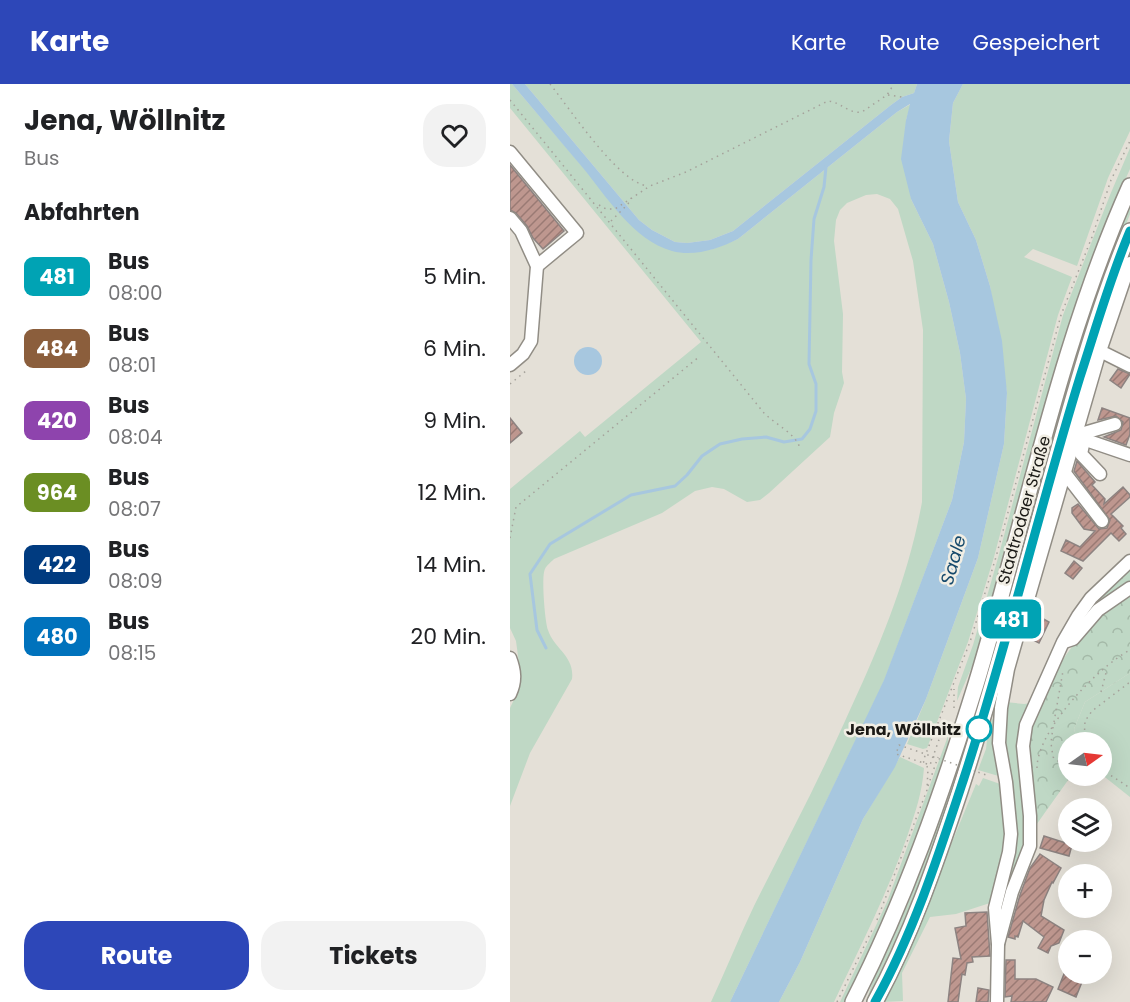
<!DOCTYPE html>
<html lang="de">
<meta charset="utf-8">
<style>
:root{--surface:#fff;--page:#f2f2f2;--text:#202124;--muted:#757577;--accent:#2d47b8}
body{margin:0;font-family:Poppins,sans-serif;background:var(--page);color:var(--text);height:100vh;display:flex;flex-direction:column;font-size:22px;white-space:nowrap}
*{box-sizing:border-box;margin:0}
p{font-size:20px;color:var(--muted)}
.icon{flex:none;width:33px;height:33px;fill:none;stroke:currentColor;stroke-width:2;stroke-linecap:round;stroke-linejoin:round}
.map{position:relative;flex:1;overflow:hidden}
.drawer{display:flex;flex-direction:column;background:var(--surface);width:510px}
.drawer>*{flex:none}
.badge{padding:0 12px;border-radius:9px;font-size:21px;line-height:39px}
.needle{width:39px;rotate:76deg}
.fabs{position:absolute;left:548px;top:648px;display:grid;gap:12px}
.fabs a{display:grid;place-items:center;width:54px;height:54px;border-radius:50%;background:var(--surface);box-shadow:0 6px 24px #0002;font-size:30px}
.map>.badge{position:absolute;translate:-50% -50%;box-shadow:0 0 0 3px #fff}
h2{padding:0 24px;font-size:22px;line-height:54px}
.round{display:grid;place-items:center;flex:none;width:63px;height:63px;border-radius:24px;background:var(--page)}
.head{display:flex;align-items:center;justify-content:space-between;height:102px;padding:0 24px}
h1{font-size:28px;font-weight:700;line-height:45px}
.primary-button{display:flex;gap:12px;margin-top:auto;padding:12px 24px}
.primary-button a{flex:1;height:69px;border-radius:24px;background:var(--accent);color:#fff;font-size:24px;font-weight:700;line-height:69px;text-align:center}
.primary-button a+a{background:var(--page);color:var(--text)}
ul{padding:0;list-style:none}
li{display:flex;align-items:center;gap:18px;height:72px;padding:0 24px}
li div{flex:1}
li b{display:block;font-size:22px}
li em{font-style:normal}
li .badge{min-width:66px;font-weight:700;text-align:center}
header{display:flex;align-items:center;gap:36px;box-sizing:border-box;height:84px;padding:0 30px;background:var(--accent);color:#fff}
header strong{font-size:28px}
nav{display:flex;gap:33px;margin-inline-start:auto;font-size:21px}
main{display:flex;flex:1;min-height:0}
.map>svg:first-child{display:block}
.green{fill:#bfd8c5}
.forest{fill:url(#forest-crowns)}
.water{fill:#a7c7df}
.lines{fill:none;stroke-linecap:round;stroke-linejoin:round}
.stream{stroke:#a7c7df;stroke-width:3}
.building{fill:url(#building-hatch);stroke:#8d8381;stroke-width:1.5}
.minor-casing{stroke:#918d85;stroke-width:15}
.major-casing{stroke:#918d85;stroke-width:18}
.path{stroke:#a5a29b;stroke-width:1.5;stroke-dasharray:1.5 4.5;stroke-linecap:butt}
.minor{stroke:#fff;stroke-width:12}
.major{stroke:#fff;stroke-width:15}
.path-bridge{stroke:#a5a29b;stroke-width:1.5;stroke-dasharray:1.5 4.5;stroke-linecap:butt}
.line-casing{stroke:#fff;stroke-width:14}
.line{stroke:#00a3b4;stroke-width:9}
.stop-dot{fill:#fff;stroke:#00a3b4;stroke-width:3}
.labels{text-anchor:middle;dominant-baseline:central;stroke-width:5;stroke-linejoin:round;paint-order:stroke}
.street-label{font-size:16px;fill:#1a1915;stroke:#f1eee4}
.stop-label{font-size:16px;font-weight:bold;fill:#1a1915;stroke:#f1eee4;text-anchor:end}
.water-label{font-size:18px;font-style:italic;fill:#164a6c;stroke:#f1eee4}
</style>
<header>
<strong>Karte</strong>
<nav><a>Karte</a><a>Route</a><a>Gespeichert</a></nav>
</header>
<main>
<section class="drawer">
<div class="head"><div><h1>Jena, Wöllnitz</h1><p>Bus</p></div><a class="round"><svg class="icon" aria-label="heart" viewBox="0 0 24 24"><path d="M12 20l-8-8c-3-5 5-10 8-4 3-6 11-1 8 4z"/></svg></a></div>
<h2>Abfahrten</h2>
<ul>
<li><span class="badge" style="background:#00a3b4;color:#fff">481</span><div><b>Bus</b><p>08:00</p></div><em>5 Min.</em></li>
<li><span class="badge" style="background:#8b5e3c;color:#fff">484</span><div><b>Bus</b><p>08:01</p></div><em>6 Min.</em></li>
<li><span class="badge" style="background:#8e44ad;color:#fff">420</span><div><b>Bus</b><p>08:04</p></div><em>9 Min.</em></li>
<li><span class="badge" style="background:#6b8e23;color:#fff">964</span><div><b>Bus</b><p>08:07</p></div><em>12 Min.</em></li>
<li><span class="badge" style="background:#003b80;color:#fff">422</span><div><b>Bus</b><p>08:09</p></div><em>14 Min.</em></li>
<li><span class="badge" style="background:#0072bc;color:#fff">480</span><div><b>Bus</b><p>08:15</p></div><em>20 Min.</em></li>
</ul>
<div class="primary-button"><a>Route</a><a>Tickets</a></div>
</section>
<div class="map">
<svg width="620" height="918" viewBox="0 0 620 918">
<defs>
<pattern id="forest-crowns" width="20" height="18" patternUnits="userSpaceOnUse" patternTransform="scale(1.5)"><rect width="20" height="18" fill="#bfd8c5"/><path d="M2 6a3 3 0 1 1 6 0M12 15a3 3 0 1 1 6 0" fill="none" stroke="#a4b9a8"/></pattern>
<pattern id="building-hatch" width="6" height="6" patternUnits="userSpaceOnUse" patternTransform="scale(1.5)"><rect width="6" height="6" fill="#be978f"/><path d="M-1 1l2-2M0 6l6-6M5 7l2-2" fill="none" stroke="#9a7a74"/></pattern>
</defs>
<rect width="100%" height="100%" fill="#e4e0d7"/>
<g class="green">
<path d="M0,0H2L123,142L176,169L203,165L228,155L387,28L401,20L396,36L401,115L423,160L439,218L450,269L456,315L454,358L442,416L374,597L220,918H201C216,886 229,853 244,822C275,760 307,700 335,637C368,566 398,496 412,418L413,246L403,177L388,125L380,115L367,110L356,111L337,119L330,126L326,136L324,157L333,230L332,288L334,299L324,329L320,353L259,409L250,416L237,418L214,405L202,403L185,407L152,429L44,475C42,477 36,482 35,485C31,492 35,538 38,546C44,565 65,572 62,595L20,669L0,722V624L10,603V587L6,557L0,544V405L70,347L75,353L191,258L0,24Z"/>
<polygon points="15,0 407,0 404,9 392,13 381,21 223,147 200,156 177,159 165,158 142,146 129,136"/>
<polygon points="453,0 620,0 620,47 598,94 567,182 523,165 514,173 562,193 548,231 484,473 458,558 417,664 413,665 397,660 416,615 468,474 494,360 497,309 480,202 466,156 448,118 439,57 443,19"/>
<polygon points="620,64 620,85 606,116 467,571 447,617 448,603 463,561 488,474 553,231 600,111"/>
<polygon points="620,117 620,130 594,197 435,732 402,822 363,911 359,918 356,918 365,890 398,819 434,721 547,329 578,231 606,151"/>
<polygon points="620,589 620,713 591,690 591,658 568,658 564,645 575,618"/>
<polygon points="495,618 514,620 522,619 515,758 492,828 489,820 501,771 491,653"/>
<polygon points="488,628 492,693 468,686 476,665 479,640"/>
<polygon points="438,652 438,667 393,798 336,918 330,918 377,818"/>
<path d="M390,673L414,684C412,709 406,726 398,750C378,808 350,863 324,918H269L290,878L353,735Z"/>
<polygon points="473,694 493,701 497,747 489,791 482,808 480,819 446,830 420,833 392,889 393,917 372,918 414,826 466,700 469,702"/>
</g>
<path class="forest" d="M620,484V589L575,618L564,645L568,658H558V692H561L524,744C522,714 517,682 518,651C520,629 551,574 567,557L563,552L583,516Z"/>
<g class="water">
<path d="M2,0H15L129,136L142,146L165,158L177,159L200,156L223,147L381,21L392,13L404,9L407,0H453L443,19L439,57L448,118L466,156L480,202L492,257L497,309L494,360L468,474L416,615L385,683L353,735L290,878L269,918H220L374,596L442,416L454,358L456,315L450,269L439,218L423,160L401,115L391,75L396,36L400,20L387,28L228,155C208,165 184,173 162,167C123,156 97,113 73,84C49,56 26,28 2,0Z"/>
<circle cx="78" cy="277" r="14"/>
</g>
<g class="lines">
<polyline class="stream" points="36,564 27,546 20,490 40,460 121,411 165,402 177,391 192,372 210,360 232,355 256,353 274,358 292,355 300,345 306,327 306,300 299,280 301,176 304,135 314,103 316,83"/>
</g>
<g class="building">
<polygon points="0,81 54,147 33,165 23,154 17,142 6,129 0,126"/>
<polygon points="608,285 620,290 611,304 600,296"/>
<polygon points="592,324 620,334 620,350 616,361 594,353 611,346 613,338 606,332 588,336"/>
<polygon points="0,334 12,349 0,359"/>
<polygon points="567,377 585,398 582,401 595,415 594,420 613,403 620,411 620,413 601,430 613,442 611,444 616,450 609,457 601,449 573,477 551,467 556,456 570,463 585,447 574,445 562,429 562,424 568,420 589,445 597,444 600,436 564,387"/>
<polygon points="564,477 572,484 563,495 555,489"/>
<polygon points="530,533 539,538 529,559 519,554"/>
<polygon points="534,752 562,761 559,772 530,764"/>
<polygon points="530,770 551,784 543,799 542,798 534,816 531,832 554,846 549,859 541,862 538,869 528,864 534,853 513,837 508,853 505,852 505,855 498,853 510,811 520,784"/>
<polygon points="477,828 480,872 462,873 463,878 457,879 455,891 452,890 448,918 438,918 443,874 451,875 445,844 456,842 455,829"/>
<polygon points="496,876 505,876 505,895 526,895 543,903 536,918 501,918 502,912 495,913"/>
<polygon points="554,890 572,898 566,913 548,905"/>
<polygon points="468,904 479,906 478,918 466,918"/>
</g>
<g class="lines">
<g class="minor-casing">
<g id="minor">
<polyline points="0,68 67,149 27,182"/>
<polyline points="0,134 11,147 27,182 21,257 13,270 0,281"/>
<polyline points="620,179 590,267 620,282"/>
<polyline points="564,352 620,371"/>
<polyline points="564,352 605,340"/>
<polyline points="574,356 571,370 590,390"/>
<polyline points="554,388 592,437"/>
<polyline points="554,558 563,555 588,526 620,504"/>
<path d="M0,574C5,587 6,597 0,610"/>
<polyline points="488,860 485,824 499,768 501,750 496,698 489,659 491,624 498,585 512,536 590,267"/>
<polyline points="487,918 488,860 502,808 520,762 520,732 513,662 516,641 553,558 568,532 581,514 620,477"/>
</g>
</g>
<g class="major-casing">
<g id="major">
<path d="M343,918C395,816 432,710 466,600C516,434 549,261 620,102"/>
<path d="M365,918C401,852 426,779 450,707C483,604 512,498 541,393C564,311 587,226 620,147"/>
</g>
</g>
<g class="path">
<path d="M40,0C61,26 107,97 137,102"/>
<polyline points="378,11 392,13"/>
<path d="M0,16L254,329C266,341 285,349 290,364"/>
<path d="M89,121L96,125H105L140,102L176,88L318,17C331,18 338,30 352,28L377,11L384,0"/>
<polyline points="101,137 118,120 121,114"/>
<polyline points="0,300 16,287 15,285"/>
<polyline points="0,454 6,423 190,272"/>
<polyline points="591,608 597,585"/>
<polyline points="444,624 444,605"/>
<polyline points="544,638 553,587"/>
<polyline points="543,643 541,659 543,673 548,677 558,676"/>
<polyline points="431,650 436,642 438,643"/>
<polyline points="574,658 575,637 582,627 620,598"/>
<path d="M527,684C527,646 588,583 620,566"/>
<polyline points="591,685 620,704"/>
<polyline points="418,702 428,673"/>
<polyline points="367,836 417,706 418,684 413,677 460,558 486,473 551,231 582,153 601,96 620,57"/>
<polyline points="327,918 362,846"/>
</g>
<use href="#minor" class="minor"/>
<use href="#major" class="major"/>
<polyline class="path-bridge" points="431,650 420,681 386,670 389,661 479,692"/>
</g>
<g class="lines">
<g class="line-casing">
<path id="line" d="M365,918C404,848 429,770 454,694C497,562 529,426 570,293C586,244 600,194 620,147"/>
</g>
<use href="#line" class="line"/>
</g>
<circle class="stop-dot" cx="469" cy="645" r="12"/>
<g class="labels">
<g class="street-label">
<text transform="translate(514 426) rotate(-74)">Stadtrodaer Straße</text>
</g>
<g class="stop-label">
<text x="451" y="645">Jena, Wöllnitz</text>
</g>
<g class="water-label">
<text transform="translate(443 476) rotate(-74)">Saale</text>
</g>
</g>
</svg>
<div class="fabs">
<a><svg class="needle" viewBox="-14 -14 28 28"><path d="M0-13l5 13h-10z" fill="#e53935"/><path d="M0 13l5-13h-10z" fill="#757577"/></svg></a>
<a><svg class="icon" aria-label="layers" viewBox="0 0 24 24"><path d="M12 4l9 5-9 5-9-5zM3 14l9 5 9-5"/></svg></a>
<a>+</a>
<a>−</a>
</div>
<b class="badge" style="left:501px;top:535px;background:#00a3b4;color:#fff">481</b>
</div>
</main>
